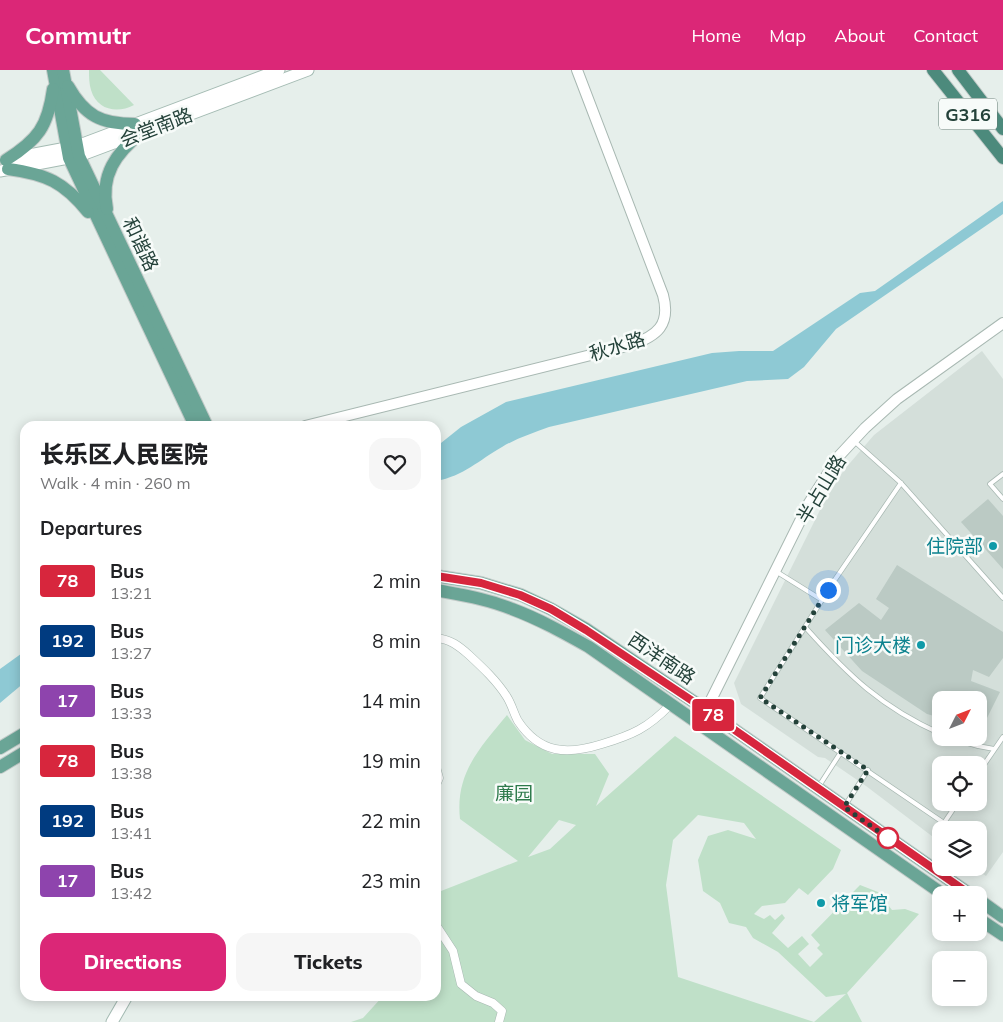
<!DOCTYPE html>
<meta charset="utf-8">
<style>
:root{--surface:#fff;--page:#f6f6f6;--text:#202124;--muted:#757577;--accent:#db2777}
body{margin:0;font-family:Mulish,"Noto Sans SC",sans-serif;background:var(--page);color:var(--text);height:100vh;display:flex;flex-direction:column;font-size:19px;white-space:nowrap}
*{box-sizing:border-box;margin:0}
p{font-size:16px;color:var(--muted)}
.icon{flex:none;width:28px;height:28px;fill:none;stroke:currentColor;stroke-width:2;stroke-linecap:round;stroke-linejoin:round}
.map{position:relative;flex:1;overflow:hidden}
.details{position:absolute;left:20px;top:351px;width:421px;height:580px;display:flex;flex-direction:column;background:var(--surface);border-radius:15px;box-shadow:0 2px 12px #0003}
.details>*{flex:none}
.badge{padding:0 10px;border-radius:4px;font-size:18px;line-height:32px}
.needle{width:32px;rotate:48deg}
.fabs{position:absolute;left:932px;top:621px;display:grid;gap:10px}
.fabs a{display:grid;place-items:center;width:55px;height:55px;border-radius:10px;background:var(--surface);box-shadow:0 2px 12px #0003;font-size:25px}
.you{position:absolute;width:25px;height:25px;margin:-12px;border:4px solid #fff;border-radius:50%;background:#1a73e8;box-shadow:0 0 0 8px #1a73e833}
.map>.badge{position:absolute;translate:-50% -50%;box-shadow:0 0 0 2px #fff}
h2{padding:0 20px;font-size:19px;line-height:45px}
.round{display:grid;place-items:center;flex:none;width:52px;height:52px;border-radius:15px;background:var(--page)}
.head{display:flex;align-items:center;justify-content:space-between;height:85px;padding:0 20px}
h1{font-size:24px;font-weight:800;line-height:38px}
.button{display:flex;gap:10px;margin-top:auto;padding:10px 20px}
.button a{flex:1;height:58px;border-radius:15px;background:var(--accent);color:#fff;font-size:20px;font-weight:800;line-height:58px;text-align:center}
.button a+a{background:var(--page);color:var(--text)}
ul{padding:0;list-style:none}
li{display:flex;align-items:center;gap:15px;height:60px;padding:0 20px}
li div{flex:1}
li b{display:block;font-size:19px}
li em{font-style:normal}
li .badge{min-width:55px;font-weight:700;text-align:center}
header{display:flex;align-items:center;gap:30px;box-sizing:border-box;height:70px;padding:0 25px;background:var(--accent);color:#fff}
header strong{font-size:24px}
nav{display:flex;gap:28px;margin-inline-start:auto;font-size:18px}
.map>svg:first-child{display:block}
.built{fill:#d4dfda;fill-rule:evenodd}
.green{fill:#bfe0c8;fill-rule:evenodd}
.water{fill:#8ec9d4}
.building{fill:#bbcac4}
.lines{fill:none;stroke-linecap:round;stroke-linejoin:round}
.service-casing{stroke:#a8b8b2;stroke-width:5.5}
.minor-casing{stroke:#a8b8b2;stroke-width:9}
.tertiary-casing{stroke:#a8b8b2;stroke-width:12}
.secondary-casing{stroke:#a4bbb3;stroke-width:13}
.primary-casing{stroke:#c2cac8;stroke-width:14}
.trunk-casing{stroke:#c2cac8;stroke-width:14}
.service{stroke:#fff;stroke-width:4}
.minor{stroke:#fff;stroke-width:8}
.tertiary{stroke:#fff;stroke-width:10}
.secondary{stroke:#fff;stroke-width:11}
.primary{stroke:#6aa596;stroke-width:12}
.trunk{stroke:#4c8a7c;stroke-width:12}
.line-casing{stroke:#fff;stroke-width:11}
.line{stroke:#d7263d;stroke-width:8}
.walk{stroke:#24423a;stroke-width:5;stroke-dasharray:0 9}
.culture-dot{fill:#0f9aa8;stroke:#f7fbf9;stroke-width:2}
.stop-dot{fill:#fff;stroke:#d7263d;stroke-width:2.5}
.labels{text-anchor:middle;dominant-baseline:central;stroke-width:5;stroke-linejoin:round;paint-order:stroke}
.shield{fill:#f7fbf9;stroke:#637a73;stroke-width:1}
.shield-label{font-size:18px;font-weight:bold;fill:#24423a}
.street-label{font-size:19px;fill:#24423a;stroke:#f7fbf9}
.culture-label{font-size:19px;fill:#0d838f;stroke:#f7fbf9;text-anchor:end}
.park-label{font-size:19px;fill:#2d7a4b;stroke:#f7fbf9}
</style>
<header>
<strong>Commutr</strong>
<nav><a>Home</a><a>Map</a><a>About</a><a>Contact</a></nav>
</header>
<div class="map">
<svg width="1003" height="952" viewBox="0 0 1003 952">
<rect width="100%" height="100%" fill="#e6efeb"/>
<path class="built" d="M982,281L1003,309V782L986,806L974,798H979V760H941V773L866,716L825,688L818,687L741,634L734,613L823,434L844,400L874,365ZM941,630H979V668H941ZM941,695H979V732H941Z"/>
<g class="green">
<path d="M89,0H100L134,35C117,44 97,40 91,20C89,14 89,6 89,0Z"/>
<path d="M507,645L525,670L552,684H595L609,704L596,736L675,666L841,780L833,799L808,825L799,818L785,833L762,836L754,844L764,849L770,845L775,850L782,844L785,848L772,863L788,878L802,866L809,874L798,884L810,897L823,884L817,878L820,875L811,865L860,815L878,822L892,840L905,839L919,844L847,923L862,952H351L363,948L383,926H436V823L518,791L460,749C455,703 480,678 507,645ZM698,745L744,753L756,769L728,760L708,766L698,790L703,821L720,833L729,853L746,857L753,868L778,882L826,927L846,924L814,952L678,907L666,815L673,770ZM559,750L576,755L550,779L528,787Z"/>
</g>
<g class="water">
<path d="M1003,131V144L836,259L804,297L788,309L747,311L549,357C533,363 517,368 502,377C479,390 464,406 436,411V374L441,373L461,357L506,332L712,283L739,281H773L860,223L875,221Z"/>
<polygon points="25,581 25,612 0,633 0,599"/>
</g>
<g class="building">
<polygon points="988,429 1003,446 1003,499 961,452"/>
<polygon points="897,495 1003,562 1003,588 989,607 973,600 971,611 1000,622 982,658 979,657 979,630 941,630 941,648 927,644 862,601 825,560 859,533 881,550 889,538 876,529"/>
</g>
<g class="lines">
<g class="service-casing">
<g id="service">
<polyline points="854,371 901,413 1003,528"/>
<polyline points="1003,404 990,414 1003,429"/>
<polyline points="901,413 834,511 760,628 944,753 958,732"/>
<polyline points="777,502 822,530"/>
<path d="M806,558C849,606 881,637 941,664"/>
<polyline points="950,668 978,676 994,679"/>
<polyline points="979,702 1003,667"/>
<polyline points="819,716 841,682"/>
<polyline points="846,734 868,700"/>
</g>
</g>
<g class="minor-casing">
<g id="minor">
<path d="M436,568C450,569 459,576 469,585C483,598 497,611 507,627C512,635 514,644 518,651C540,684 567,685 602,674C632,665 648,658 670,635"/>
<polyline points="436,697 439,708 436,715"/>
<polyline points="436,855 453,881 461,914 476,926 493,933 502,941 499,952"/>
</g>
</g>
<g class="tertiary-casing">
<g id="tertiary">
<path d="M305,356L631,275C657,266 671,255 663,225L577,0"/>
<polyline points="706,640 809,433 839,386 865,358 897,329 1003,253"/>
</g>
</g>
<g class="secondary-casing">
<g id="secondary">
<polyline points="8,89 77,76 279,0"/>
<polyline points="0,101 79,86 308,0"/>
<polyline points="112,952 127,926"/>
</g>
</g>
<g class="primary-casing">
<g id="primary">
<polyline points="53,0 69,88 195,356"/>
<polyline points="63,0 79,86 207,356"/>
<path d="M68,16C85,46 101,54 135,54"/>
<path d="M6,90C38,70 48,56 53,19"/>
<path d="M8,99C46,104 64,112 88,142"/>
<path d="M107,139C100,105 116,83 141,63"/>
<polyline points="436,506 481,513 521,525 551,539 586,559 706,640 971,825"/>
<path d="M436,520C462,525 488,529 512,539C539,549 564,563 589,577L944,825"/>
<polyline points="0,678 25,663"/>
<polyline points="0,697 25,682"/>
<polyline points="979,830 1003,847"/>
<polyline points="979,849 1003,865"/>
</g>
</g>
<g class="trunk-casing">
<g id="trunk">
<polyline points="933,0 1003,88"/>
<polyline points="958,0 1003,59"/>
</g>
</g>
<use href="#service" class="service"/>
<use href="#minor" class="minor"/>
<use href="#tertiary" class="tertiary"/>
<use href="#secondary" class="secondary"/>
<use href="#primary" class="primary"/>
<use href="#trunk" class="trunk"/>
</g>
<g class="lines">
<g class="line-casing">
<polyline id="line" points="436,506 481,513 520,525 551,539 586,560 706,640 971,825"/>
</g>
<use href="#line" class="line"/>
<polyline class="walk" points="828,520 760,628 868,700 844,737 891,770 888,768"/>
</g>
<g class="culture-dot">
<circle cx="993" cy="476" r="5"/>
<circle cx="921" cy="575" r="5"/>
<circle cx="821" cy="833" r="5"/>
</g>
<circle class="stop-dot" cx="888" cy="768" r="10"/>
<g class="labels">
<rect class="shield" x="939" y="28.5" width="58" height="31" rx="4"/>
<g class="shield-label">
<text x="968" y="44">G316</text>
</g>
<g class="street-label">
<text transform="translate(156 57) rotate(-21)">会堂南路</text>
<text transform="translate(141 174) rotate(65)">和谐路</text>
<text transform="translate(617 276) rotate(-17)">秋水路</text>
<text transform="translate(821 419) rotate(-59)">半占山路</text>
<text transform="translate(662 588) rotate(34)">西洋南路</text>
</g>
<g class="culture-label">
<text x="983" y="476">住院部</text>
<text x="911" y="575">门诊大楼</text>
<text x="831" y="833" text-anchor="start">将军馆</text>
</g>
<g class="park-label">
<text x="514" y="723">廉园</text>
</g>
</g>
</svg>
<div class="fabs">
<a><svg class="needle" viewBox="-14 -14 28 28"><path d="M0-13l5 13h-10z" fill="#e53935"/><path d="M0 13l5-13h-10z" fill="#757577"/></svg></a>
<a><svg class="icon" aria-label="locate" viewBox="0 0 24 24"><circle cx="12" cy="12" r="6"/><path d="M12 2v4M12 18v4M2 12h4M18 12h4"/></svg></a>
<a><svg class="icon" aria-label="layers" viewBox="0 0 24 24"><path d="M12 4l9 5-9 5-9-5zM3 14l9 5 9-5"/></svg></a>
<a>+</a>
<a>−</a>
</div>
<div class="you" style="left:828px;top:520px"></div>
<b class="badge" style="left:713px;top:645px;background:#d7263d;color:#fff">78</b>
<section class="details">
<div class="head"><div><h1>长乐区人民医院</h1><p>Walk · 4 min · 260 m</p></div><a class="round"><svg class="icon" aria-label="heart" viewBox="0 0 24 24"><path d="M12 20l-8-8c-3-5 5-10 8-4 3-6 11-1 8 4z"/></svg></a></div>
<h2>Departures</h2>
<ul>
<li><span class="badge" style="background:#d7263d;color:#fff">78</span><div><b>Bus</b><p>13:21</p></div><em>2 min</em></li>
<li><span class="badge" style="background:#003b80;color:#fff">192</span><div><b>Bus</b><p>13:27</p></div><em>8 min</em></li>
<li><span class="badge" style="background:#8e44ad;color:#fff">17</span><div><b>Bus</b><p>13:33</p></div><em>14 min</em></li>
<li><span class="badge" style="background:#d7263d;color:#fff">78</span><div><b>Bus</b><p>13:38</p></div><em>19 min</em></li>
<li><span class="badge" style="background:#003b80;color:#fff">192</span><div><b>Bus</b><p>13:41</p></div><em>22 min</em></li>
<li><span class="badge" style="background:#8e44ad;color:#fff">17</span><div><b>Bus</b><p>13:42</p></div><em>23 min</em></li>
</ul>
<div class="button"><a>Directions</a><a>Tickets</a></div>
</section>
</div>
